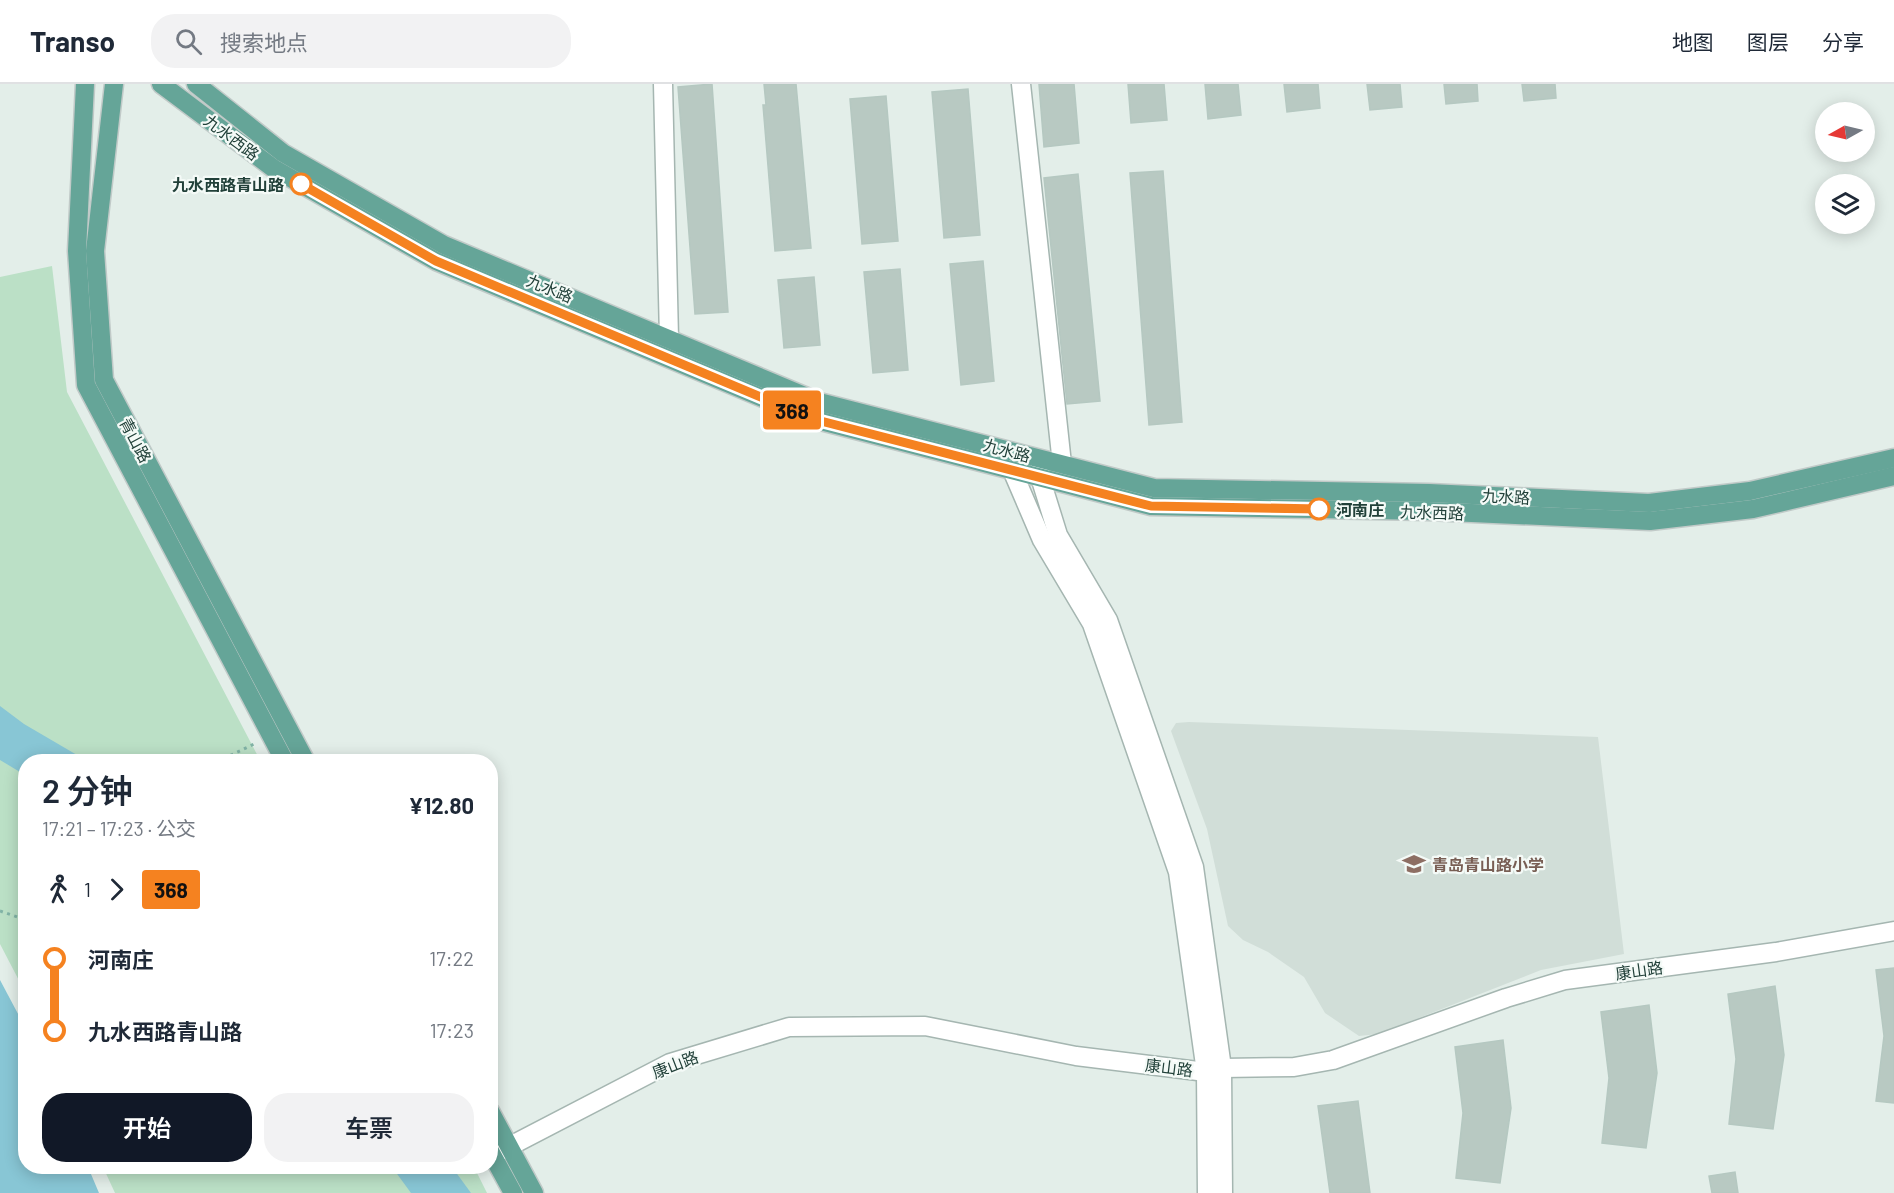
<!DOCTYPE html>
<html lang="zh">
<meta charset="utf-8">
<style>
:root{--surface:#fff;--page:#f2f2f3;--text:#1f2937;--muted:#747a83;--line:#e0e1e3;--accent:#111827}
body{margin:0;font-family:Barlow,"Noto Sans SC",sans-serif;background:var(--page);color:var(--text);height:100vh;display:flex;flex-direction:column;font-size:22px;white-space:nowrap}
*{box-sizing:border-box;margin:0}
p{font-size:20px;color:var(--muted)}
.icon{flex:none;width:33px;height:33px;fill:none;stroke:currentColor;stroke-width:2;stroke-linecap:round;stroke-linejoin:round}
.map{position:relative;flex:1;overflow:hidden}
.sheet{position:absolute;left:18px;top:670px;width:480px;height:420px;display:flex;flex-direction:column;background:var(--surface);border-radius:24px;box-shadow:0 3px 15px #0003}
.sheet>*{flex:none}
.badge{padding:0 12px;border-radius:4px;font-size:21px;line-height:39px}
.needle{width:39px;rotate:262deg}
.controls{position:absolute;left:1815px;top:18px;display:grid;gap:12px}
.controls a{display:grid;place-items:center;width:60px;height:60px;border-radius:50%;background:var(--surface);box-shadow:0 3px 15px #0003;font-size:30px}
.map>.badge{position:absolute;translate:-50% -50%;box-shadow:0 0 0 3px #fff}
.legs{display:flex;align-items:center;gap:9px;height:66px;padding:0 24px;font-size:20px}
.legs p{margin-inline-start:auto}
.summary{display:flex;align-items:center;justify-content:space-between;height:102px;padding:0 24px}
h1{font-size:33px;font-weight:600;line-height:45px}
.action{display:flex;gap:12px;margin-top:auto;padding:12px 24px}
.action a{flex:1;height:69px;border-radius:24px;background:var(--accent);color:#fff;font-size:24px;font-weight:600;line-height:69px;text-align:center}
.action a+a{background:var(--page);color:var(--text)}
ul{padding:0 24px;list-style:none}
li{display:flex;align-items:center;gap:21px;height:72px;font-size:22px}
li i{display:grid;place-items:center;width:9px;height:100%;margin:0 8px;background:currentColor}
li i::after{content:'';width:15px;height:15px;margin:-8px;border:4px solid;border-radius:50%;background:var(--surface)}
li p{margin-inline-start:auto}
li:first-child i{background:linear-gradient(#0000 50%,currentColor 0)}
li:last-child i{background:linear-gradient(currentColor 50%,#0000 0)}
header{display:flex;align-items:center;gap:36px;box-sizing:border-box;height:84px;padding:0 30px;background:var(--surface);border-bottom:2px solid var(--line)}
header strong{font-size:28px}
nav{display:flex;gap:33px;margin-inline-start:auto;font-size:21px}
.search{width:420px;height:54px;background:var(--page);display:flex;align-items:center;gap:15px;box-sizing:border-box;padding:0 21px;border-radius:24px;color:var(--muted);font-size:22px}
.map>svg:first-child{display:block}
.built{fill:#d1ded8}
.green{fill:#bbe0c6}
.water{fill:#88c6d5}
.building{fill:#b8c9c2;stroke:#b5c8c1;stroke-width:1.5}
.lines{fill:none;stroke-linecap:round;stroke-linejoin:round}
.minor-casing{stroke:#a5b6b1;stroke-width:21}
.major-casing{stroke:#c1cac8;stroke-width:21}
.path{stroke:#81b3a6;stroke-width:3;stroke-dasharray:3 4.5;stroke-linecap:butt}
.minor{stroke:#fff;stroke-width:18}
.major{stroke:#65a598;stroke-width:18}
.line-1-casing{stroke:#fff;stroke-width:14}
.line-1{stroke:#f58220;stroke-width:9}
.stop-1-dot{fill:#fff;stroke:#f58220;stroke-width:3}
.labels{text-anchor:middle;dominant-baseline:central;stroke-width:4.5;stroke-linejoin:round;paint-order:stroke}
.street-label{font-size:16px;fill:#214039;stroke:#f4faf7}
.stop-label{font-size:16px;font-weight:bold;fill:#214039;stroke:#f4faf7;text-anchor:end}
.education-label{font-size:16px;font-weight:bold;fill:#785e54;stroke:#f4faf7;text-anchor:start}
</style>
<header>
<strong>Transo</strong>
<div class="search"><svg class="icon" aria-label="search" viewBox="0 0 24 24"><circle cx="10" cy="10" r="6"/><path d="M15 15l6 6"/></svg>搜索地点</div>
<nav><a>地图</a><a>图层</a><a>分享</a></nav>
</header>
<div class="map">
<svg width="1894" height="1109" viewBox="0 0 1894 1109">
<rect width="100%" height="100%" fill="#e3eee9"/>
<polygon class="built" points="1189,638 1598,653 1624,870 1541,886 1378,950 1359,952 1325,929 1304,893 1268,868 1243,856 1228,842 1207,745 1171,647 1176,639"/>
<g class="green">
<polygon points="52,182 67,308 261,678 26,678 25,908 0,860 0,193"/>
<polygon points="103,1083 474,1083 487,1109 115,1109"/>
</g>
<g class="water">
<polygon points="0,622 24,640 89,678 26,678 25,691 0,676"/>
<polygon points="0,896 25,943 26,1083 88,1083 99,1109 0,1109"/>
<polygon points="392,1083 452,1083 471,1109 411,1109"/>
</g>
<g class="building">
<polygon points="712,0 728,228 695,230 678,3"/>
<polygon points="764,0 796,0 811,164 775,167 763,21 766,21"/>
<polygon points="1039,0 1074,0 1079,59 1044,63"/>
<polygon points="1128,0 1164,0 1167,36 1131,39"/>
<polygon points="1205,0 1238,0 1241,31 1208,35"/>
<polygon points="1284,0 1318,0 1320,24 1287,28"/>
<polygon points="1367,0 1400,0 1402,23 1370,26"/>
<polygon points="1444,0 1477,0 1478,17 1446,20"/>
<polygon points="1522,0 1555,0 1556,14 1524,17"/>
<polygon points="968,5 980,151 944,154 932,8"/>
<polygon points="886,12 898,157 862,160 850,15"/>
<polygon points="1163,87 1182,338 1149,341 1130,89"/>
<polygon points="1078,90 1100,317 1067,320 1044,94"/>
<polygon points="983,177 994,297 961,301 950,180"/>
<polygon points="900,185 908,286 873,289 864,188"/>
<polygon points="814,193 820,261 784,264 778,196"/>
<polygon points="1894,884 1894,1019 1876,1017 1884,952 1876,886"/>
<polygon points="1775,902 1784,971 1773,1045 1729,1040 1736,975 1728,910"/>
<polygon points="1649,921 1657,989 1646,1064 1602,1059 1609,994 1601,928"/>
<polygon points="1503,956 1511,1024 1500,1099 1456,1094 1463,1029 1455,963"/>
<polygon points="1358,1017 1370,1109 1330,1109 1318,1022"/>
<polygon points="1735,1088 1738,1109 1712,1109 1709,1092"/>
</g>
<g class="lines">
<g class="minor-casing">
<g id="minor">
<polyline points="663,0 669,254"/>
<polyline points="1021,0 1062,380"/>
<polyline points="1015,373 1012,386 1042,456 1092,540 1178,788 1206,988 1207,1109"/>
<polyline points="1040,382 1040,393 1058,451 1108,536 1194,783 1222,984 1223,1109"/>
<polyline points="493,1071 670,979 789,943 925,942 1076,972 1206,988 1222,984 1294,983 1333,976 1506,914 1565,896 1776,868 1894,847"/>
</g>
</g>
<g class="major-casing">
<g id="major">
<polyline points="85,0 77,167 86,301 285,678"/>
<polyline points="114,0 95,167 104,296 306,678"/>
<polyline points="161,0 273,84 436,177 813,335 1151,422 1428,427 1650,437 1753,425 1894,392"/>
<polyline points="196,0 283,69 444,161 819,318 1154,404 1429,409 1649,419 1750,407 1894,374"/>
<polyline points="490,1027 534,1109"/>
<polyline points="490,1067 513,1109"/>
</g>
</g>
<g class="path">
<polyline points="217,678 256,659"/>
<polyline points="0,827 26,836"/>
</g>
<use href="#minor" class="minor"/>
<use href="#major" class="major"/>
</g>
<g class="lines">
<g class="line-1-casing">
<polyline id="line-1" points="301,100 436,177 813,335 1151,422 1319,425"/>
</g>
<use href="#line-1" class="line-1"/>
</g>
<defs>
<g id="school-bare" transform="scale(1.8)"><path d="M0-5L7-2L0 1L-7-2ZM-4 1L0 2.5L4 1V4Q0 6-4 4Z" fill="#8d6e63" stroke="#f4faf7" stroke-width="2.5" paint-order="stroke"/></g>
</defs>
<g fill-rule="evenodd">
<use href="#school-bare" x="1414" y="780"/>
</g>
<g class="stop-1-dot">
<circle cx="301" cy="100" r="10"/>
<circle cx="1319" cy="425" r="10"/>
</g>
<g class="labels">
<g class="street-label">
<text transform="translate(232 53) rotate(37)">九水西路</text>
<text transform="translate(550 204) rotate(22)">九水路</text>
<text transform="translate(136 356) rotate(62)">青山路</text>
<text transform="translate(1007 366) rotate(15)">九水路</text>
<text transform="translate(1506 412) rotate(3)">九水路</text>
<text transform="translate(1432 428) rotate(2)">九水西路</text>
<text transform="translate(1639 886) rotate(-8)">康山路</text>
<text transform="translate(675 980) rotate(-21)">康山路</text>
<text transform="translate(1169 983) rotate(7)">康山路</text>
</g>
<g class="stop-label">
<text x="284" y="100">九水西路青山路</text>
<text x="1336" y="425" text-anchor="start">河南庄</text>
</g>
<g class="education-label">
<text x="1432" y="780">青岛青山路小学</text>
</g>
</g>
</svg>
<div class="controls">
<a><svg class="needle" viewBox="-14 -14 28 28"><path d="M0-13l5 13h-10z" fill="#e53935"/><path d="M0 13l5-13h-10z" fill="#747a83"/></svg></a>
<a><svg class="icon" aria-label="layers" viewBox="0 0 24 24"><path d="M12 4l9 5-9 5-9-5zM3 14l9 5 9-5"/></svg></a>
</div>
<b class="badge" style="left:792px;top:326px;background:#f58220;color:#111">368</b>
<section class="sheet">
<div class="summary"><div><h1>2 分钟</h1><p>17:21 – 17:23 · 公交</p></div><b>¥12.80</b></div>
<div class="legs"><svg class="icon" aria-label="walk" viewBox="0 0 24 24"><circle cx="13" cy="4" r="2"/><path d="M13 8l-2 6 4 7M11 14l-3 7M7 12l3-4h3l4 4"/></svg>1<svg class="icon" aria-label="forward" viewBox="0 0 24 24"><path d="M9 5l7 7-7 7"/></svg><b class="badge" style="background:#f58220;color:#111">368</b></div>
<ul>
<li><i style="color:#f58220"></i><b>河南庄</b><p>17:22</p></li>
<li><i style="color:#f58220"></i><b>九水西路青山路</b><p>17:23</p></li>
</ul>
<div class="action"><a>开始</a><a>车票</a></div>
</section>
</div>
